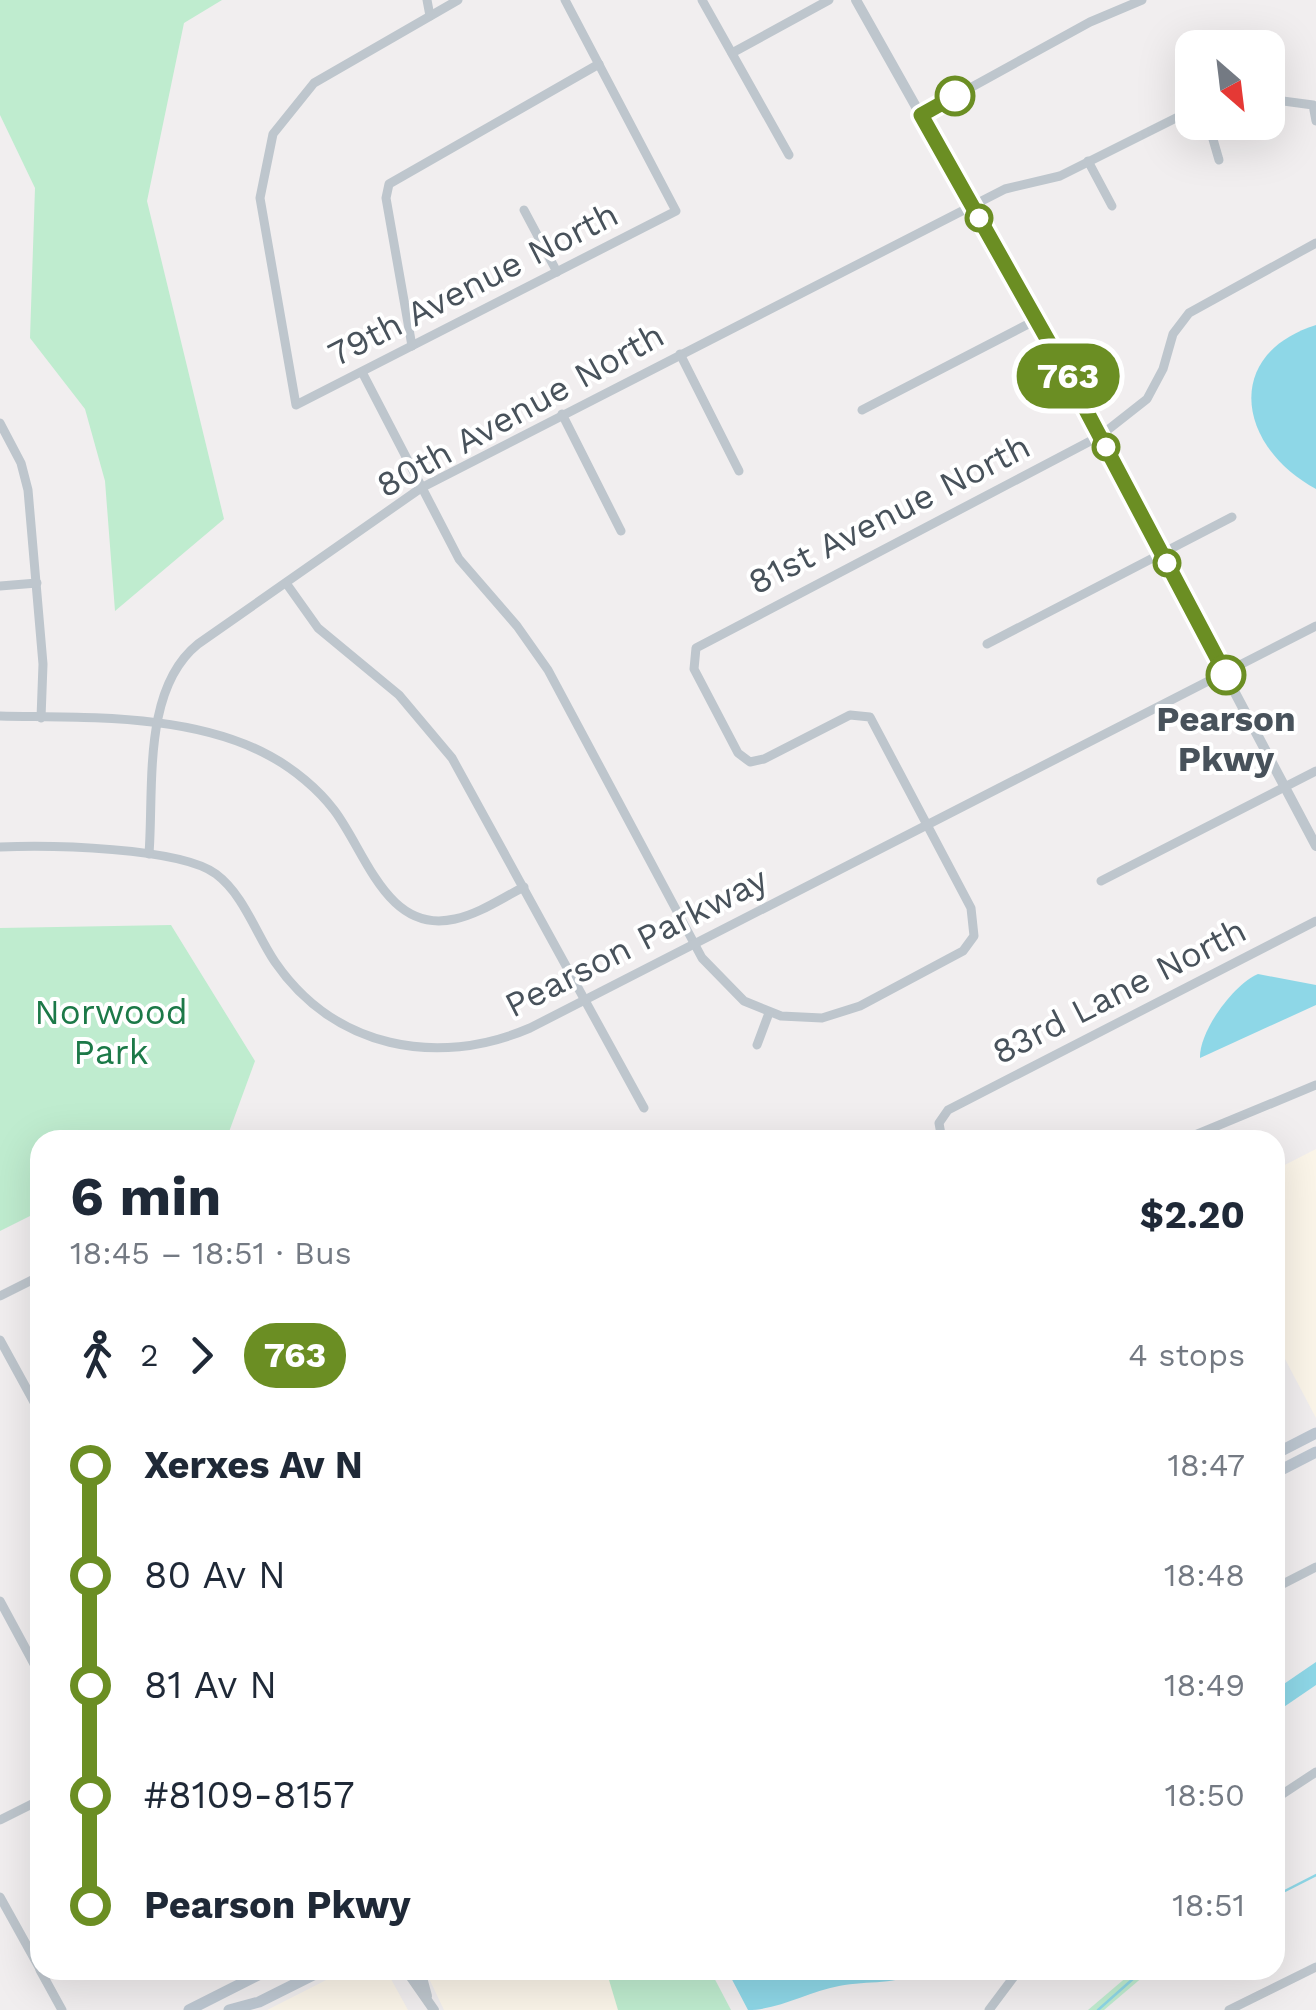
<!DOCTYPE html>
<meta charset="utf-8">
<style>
:root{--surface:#fff;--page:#f2f2f3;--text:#1f2937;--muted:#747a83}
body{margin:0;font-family:"Work Sans",sans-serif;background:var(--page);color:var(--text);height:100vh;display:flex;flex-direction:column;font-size:38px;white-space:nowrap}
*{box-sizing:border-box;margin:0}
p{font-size:32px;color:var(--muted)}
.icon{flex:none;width:55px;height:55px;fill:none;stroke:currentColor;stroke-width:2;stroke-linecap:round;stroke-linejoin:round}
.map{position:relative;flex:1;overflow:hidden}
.details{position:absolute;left:30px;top:1130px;width:1255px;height:850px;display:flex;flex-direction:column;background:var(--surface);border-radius:30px;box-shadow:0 10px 40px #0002}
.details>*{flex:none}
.badge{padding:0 20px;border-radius:32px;font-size:35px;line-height:65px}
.needle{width:65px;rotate:152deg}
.buttons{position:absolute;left:1175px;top:30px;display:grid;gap:20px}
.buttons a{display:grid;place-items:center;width:110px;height:110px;border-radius:20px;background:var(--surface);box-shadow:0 10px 40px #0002;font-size:50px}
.map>.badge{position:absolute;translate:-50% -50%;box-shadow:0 0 0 5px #fff}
.legs{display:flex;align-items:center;gap:15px;height:110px;padding:0 40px;font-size:32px}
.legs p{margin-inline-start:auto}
.headline{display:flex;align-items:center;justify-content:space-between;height:170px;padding:0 40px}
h1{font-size:55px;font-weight:700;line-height:75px}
ul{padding:0 40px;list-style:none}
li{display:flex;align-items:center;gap:35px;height:110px;font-size:38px}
li i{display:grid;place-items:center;width:15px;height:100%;margin:0 12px;background:currentColor}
li i::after{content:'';width:25px;height:25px;margin:-12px;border:8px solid;border-radius:50%;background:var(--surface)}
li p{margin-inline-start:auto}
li:first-child i{background:linear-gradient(#0000 50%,currentColor 0)}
li:last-child i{background:linear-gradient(currentColor 50%,#0000 0)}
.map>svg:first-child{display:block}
.commercial{fill:#fbf5e9}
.green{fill:#bfeccf}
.water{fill:#8ed7e7}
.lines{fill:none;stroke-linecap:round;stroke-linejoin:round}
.stream{stroke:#8ed7e7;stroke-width:2.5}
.minor{stroke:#bec6cd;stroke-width:9}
.tertiary{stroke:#bec6cd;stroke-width:10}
.secondary{stroke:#bdc7d1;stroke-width:11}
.line-1-casing{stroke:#fff;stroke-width:22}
.line-1{stroke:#6b8e23;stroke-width:15}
.stop-1-dot{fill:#fff;stroke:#6b8e23;stroke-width:5}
.labels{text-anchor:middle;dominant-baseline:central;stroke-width:8;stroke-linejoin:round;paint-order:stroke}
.street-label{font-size:35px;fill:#48525b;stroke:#fff}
.stop-label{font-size:35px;font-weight:bold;fill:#48525b;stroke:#fff}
.park-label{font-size:35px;fill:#1c7948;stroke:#fff}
</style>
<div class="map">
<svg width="1316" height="2010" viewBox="0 0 1316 2010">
<rect width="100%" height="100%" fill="#f1eeef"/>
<g class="commercial">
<polygon points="1316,1149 1316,1418 1275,1340 1275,1170"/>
<polygon points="346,1970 380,1970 391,1979 408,2010 267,2010"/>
<polygon points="425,1970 606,1970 628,2010 444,2010"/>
</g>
<g class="green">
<polygon points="0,0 222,0 184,23 147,201 224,519 115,611 105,481 85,409 30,338 35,188 0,115"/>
<polygon points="171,925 255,1061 226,1140 40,1140 40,1211 0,1231 0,928"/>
<polygon points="606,1970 710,1970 731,2010 618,2010"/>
<polygon points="1135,1970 1151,1970 1104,2010 1088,2010"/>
</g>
<g class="water">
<path d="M1316,325V489C1239,448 1221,355 1316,325Z"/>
<path d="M1258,974L1316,985V1005L1200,1058C1199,1031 1234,984 1258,974Z"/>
<polygon points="1316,1662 1316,1685 1275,1713 1275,1690"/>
<path d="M727,1970H745L749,1976L924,1970C896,1986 869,1980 839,1986C808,1992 778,2010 748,2010Z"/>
</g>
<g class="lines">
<g class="stream">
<polyline points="1275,1896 1316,1875"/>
<polyline points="1098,2010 1143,1970"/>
</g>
<g class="minor">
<polyline points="427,0 430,16"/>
<polyline points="458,0 314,83 273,134 260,198 296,405 676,211 565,0"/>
<polyline points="702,0 789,155"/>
<polyline points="732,53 829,0"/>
<polyline points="1268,99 1313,105 1316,121"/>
<polyline points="921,115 1090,22 1142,0"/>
<polyline points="1208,122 1219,160"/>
<polyline points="1088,161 1112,206"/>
<polyline points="524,210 557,272"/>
<polyline points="412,346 386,198 389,184 599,64"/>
<polyline points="680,354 739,471"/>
<polyline points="362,372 459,559 517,626 548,670 702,958 744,1001 781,1016 822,1018 860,1006 963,951 974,936 971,908 870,717 850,715 764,759 750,762 738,753 694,669 696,648 1100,436 1147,399 1163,369 1173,334 1189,313 1316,243"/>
<polyline points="862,410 1036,320"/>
<polyline points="562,414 621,531"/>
<polyline points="0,423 21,463 28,490 43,664 41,718"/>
<polyline points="286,583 318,628 399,695 452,758 644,1108"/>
<polyline points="0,586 37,583"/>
<polyline points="987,644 1232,517"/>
<path d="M0,716C87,718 192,713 270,756C294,769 318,789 334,810C366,852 387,935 455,919C479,914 502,898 524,887"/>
<path d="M0,847C48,845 180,847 216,874C244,895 256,934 275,962C334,1048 437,1068 530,1028L1316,626"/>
<path d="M149,854C154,787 142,689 198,644L421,488L1005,189L1060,176L1192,110"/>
<polyline points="1101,881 1316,771"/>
<polyline points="757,1045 769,1013"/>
<polyline points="942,1140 939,1123 948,1110 1316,921"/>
<polyline points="1183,1140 1316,1085"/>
<polyline points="0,1296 40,1276"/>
<polyline points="0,1340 40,1413"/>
<polyline points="1275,1588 1316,1567"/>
<polyline points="0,1601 40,1675"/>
<polyline points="1275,1799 1316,1772"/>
<polyline points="0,1820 40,1800"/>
<polyline points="0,1897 40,1969"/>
<polyline points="40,1970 62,2010"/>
<polyline points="989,2010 1019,1970"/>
<polyline points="1229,2010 1316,1967"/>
</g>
<g class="tertiary">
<polyline points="856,0 1068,377 1316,846"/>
<polyline points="406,1970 434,2010"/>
<polyline points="420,1970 427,1996"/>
</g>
<g class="secondary">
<polyline points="1275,1454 1316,1433"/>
<polyline points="1275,1473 1316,1452"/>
<polyline points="189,2010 268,1970"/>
<polyline points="229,2010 259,2002 323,1970"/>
</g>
</g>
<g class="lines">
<g class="line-1-casing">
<polyline id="line-1" points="955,96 921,115 1068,376 1226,675"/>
</g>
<use href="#line-1" class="line-1"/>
</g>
<g class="stop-1-dot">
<circle cx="955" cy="96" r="18"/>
<circle cx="979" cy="218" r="12"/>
<circle cx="1106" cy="447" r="12"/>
<circle cx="1167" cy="563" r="12"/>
<circle cx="1226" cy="675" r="18"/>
</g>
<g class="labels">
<g class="street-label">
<text transform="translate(473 284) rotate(-27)">79th Avenue North</text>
<text transform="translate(520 410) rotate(-29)">80th Avenue North</text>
<text transform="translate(889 514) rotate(-27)">81st Avenue North</text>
<text transform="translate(636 942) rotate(-27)">Pearson Parkway</text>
<text transform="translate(1119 991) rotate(-27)">83rd Lane North</text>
</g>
<g class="stop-label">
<text x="1226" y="719">Pearson<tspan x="1226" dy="40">Pkwy</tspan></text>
</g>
<g class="park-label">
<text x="111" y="1012">Norwood<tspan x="111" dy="40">Park</tspan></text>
</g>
</g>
</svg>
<div class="buttons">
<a><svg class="needle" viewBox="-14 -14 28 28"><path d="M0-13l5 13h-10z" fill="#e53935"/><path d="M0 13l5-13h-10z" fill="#747a83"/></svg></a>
</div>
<b class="badge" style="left:1068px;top:376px;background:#6b8e23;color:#fff">763</b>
<section class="details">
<div class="headline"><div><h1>6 min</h1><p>18:45 – 18:51 · Bus</p></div><b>$2.20</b></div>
<div class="legs"><svg class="icon" aria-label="walk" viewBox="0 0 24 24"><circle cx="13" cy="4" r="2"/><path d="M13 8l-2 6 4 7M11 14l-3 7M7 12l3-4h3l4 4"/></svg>2<svg class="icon" aria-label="forward" viewBox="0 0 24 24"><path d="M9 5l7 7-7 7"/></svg><b class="badge" style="background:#6b8e23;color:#fff">763</b><p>4 stops</p></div>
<ul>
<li><i style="color:#6b8e23"></i><b>Xerxes Av N</b><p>18:47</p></li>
<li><i style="color:#6b8e23"></i><span>80 Av N</span><p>18:48</p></li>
<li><i style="color:#6b8e23"></i><span>81 Av N</span><p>18:49</p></li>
<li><i style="color:#6b8e23"></i><span>#8109-8157</span><p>18:50</p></li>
<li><i style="color:#6b8e23"></i><b>Pearson Pkwy</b><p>18:51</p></li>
</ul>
</section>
</div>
